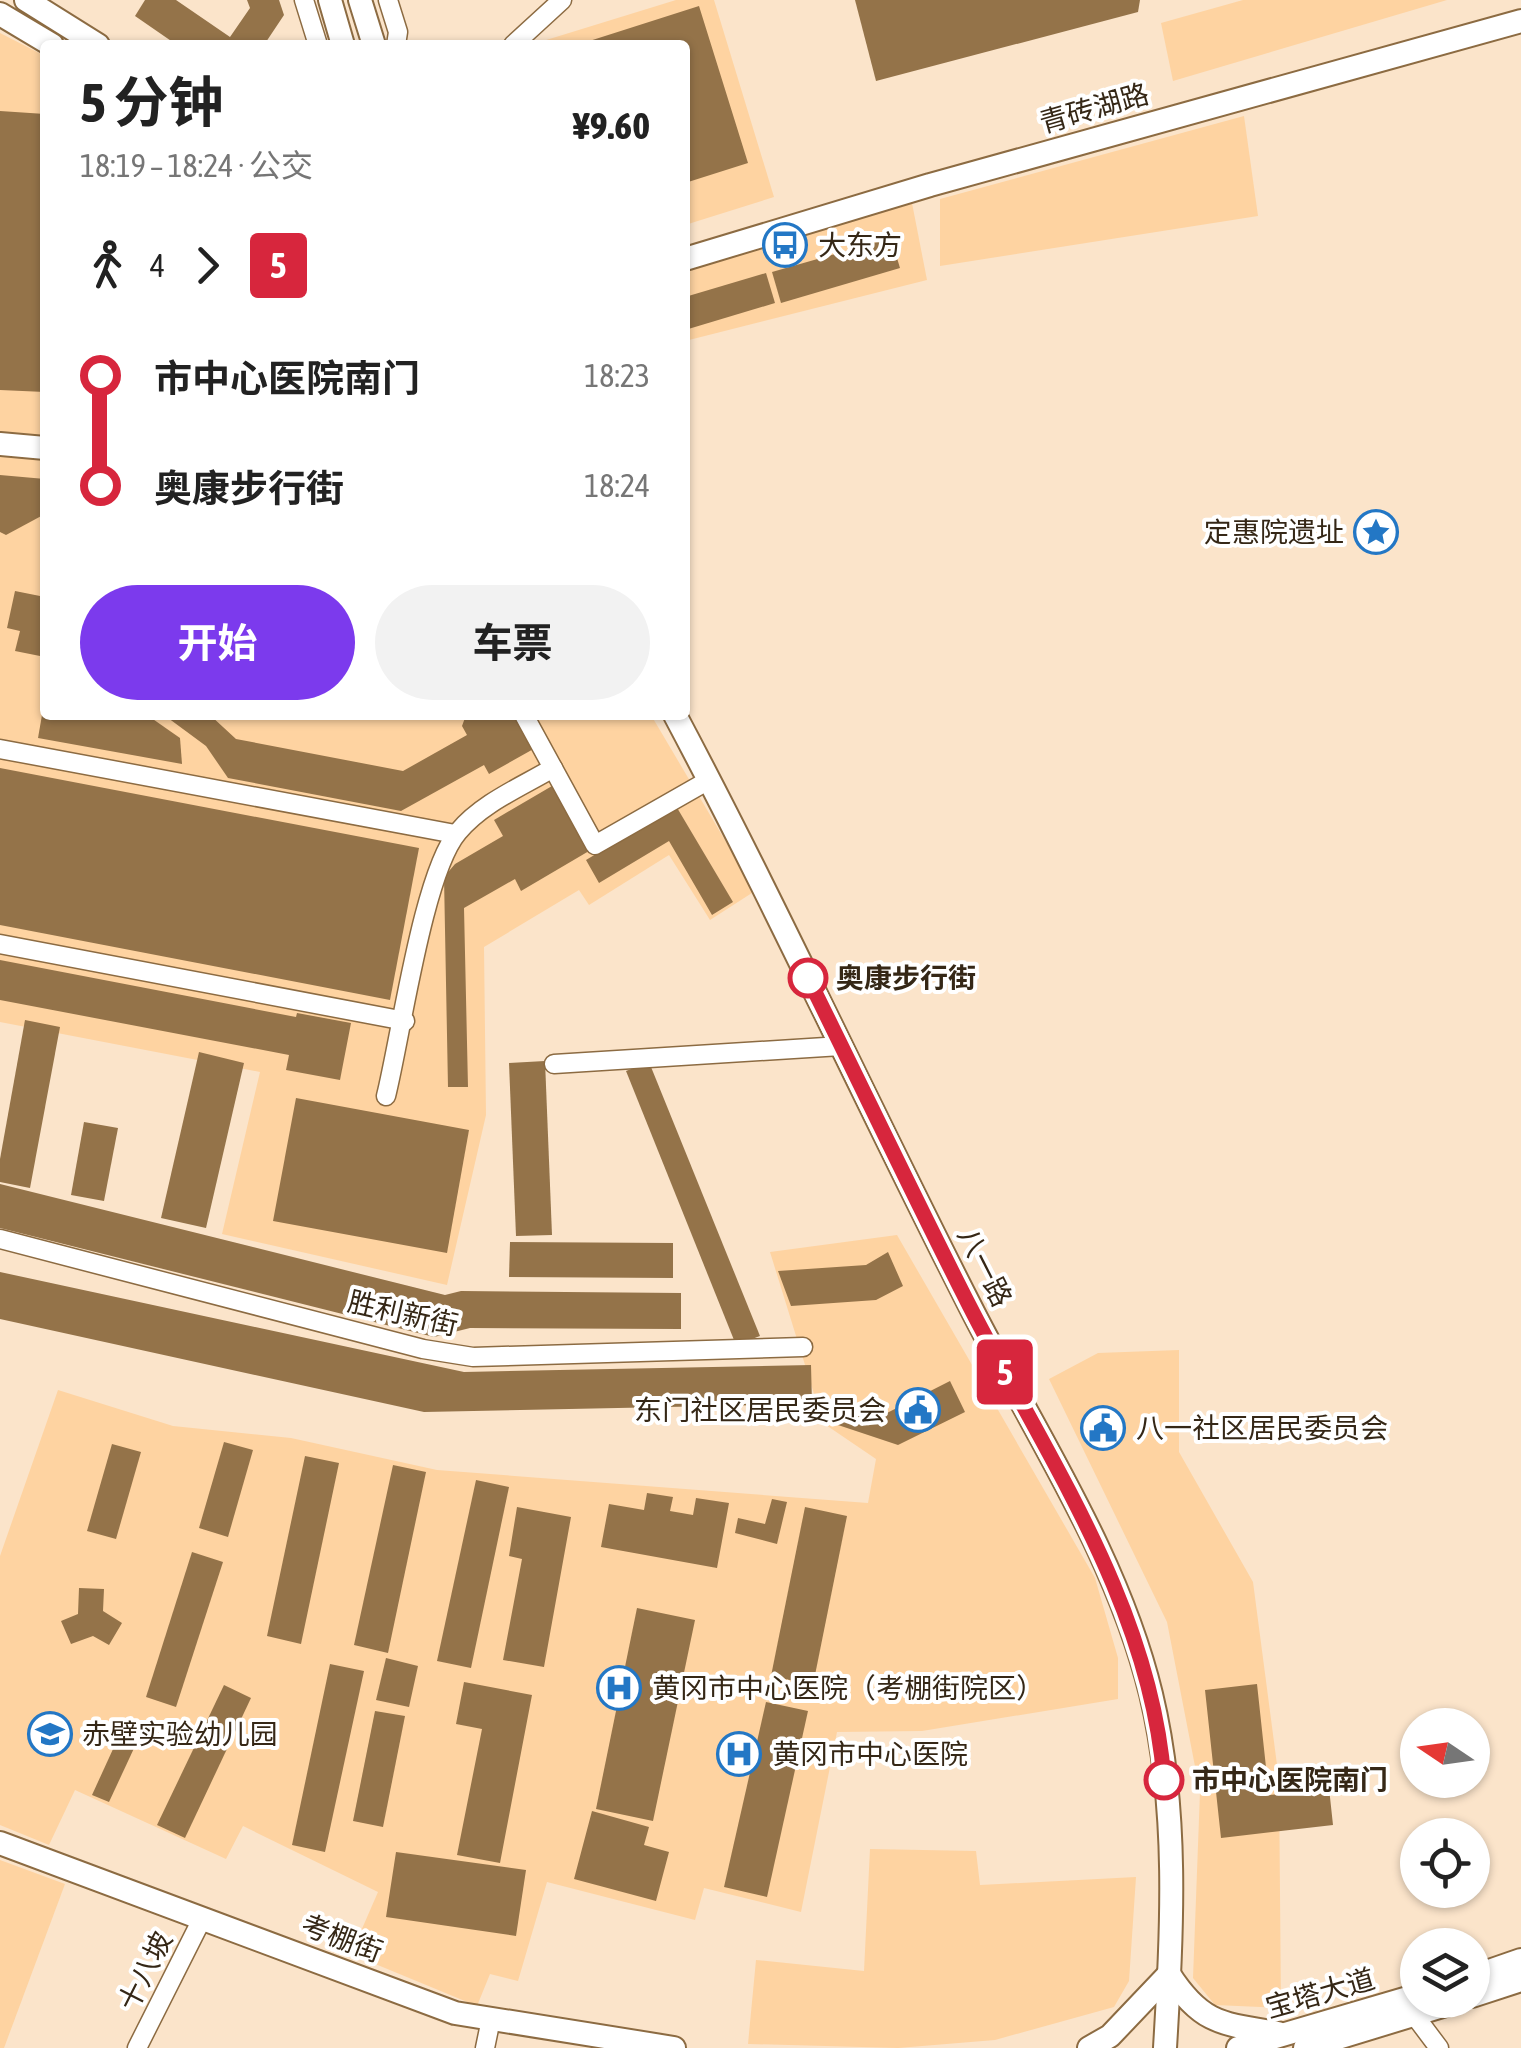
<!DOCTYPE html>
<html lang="zh">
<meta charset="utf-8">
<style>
:root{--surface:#fff;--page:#f2f2f2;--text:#222;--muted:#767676;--accent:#7c3aed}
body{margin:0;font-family:"Asap Condensed","Noto Sans SC",sans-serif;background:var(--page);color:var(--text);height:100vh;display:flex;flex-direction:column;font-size:38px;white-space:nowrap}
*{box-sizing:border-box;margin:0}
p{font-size:32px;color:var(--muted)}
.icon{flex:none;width:55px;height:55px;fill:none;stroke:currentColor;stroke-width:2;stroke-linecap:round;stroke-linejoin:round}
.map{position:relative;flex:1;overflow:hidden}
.details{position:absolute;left:40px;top:40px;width:650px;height:680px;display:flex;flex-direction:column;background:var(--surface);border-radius:10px;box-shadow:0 2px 8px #0004}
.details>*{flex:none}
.badge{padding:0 20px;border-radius:8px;font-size:35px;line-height:65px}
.needle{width:65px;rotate:283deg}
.buttons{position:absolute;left:1400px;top:1708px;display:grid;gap:20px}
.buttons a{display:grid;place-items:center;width:90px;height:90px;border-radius:50%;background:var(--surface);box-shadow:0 2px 8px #0004;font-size:50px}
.map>.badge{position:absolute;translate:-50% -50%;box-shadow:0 0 0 5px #fff}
.legs{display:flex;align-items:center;gap:15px;height:110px;padding:0 40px;font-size:32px}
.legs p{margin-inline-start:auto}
.headline{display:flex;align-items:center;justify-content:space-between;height:170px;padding:0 40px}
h1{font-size:55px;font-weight:700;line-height:75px}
.action{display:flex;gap:20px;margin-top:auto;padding:20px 40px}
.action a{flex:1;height:115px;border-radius:60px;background:var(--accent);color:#fff;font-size:40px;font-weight:700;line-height:115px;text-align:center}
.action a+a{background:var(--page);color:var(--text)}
ul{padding:0 40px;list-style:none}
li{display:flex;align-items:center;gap:35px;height:110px;font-size:38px}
li i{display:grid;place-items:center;width:15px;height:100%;margin:0 12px;background:currentColor}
li i::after{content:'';width:25px;height:25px;margin:-12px;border:8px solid;border-radius:50%;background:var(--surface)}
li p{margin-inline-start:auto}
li:first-child i{background:linear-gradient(#0000 50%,currentColor 0)}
li:last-child i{background:linear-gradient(currentColor 50%,#0000 0)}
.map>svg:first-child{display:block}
.built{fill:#fed3a1}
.building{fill:#947349}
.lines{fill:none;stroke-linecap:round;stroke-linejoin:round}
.street-casing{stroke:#8c6b42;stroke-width:21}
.secondary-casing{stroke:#8c6b42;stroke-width:26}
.street{stroke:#fff;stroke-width:18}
.secondary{stroke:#fff;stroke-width:22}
.line-1-casing{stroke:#fff;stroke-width:22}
.line-1{stroke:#d7263d;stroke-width:15}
.stop-1-dot{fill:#fff;stroke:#d7263d;stroke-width:5}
.labels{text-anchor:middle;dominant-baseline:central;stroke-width:8;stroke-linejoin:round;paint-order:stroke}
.street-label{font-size:28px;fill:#352716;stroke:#fff}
.poi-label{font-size:28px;fill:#352716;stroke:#fff;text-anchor:start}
.stop-label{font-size:28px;font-weight:bold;fill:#352716;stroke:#fff;text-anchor:start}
</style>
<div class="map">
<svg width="1521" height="2048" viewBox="0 0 1521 2048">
<rect width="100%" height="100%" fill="#fbe4ca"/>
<g class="built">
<polygon points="676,0 714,0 774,197 685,225 685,45 530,45"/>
<polygon points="1243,0 1447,0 1173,81 1161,23"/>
<polygon points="0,33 45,56 45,715 651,715 755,891 710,920 669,855 589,905 579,890 484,947 486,1115 447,1285 222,1234 260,1072 0,1022"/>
<polygon points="1244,116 1258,216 940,266 940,199"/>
<polygon points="912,203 927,280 685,341 685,266"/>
<polygon points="897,1235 1095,1578 1118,1658 1118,1699 922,1731 837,1732 801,1912 704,1888 695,1920 547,1882 518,1981 490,1974 477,2006 351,1954 378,1892 243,1826 226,1859 75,1790 49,1845 0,1825 0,1556 58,1390 173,1426 291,1438 437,1470 868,1503 876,1459 823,1423 770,1252"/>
<polygon points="1179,1350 1179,1452 1253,1582 1279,1780 1281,2008 1215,2005 1193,1978 1200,1792 1167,1622 1049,1379 1098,1353"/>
<polygon points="870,1849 976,1851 980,1885 1136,1877 1129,1981 1114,2007 995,2040 898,2048 748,2044 756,1960 864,1971"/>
<polygon points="0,1860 65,1884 4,2048 0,2048"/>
</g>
<g class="building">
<polygon points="145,0 176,0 230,37 250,8 247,0 279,0 284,15 264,45 177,45 135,16"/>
<polygon points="855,0 1140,0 1138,12 876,81"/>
<polygon points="699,6 748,163 685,183 685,45 580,44"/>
<polygon points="0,111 45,114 45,392 0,390"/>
<polygon points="891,238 900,268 781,303 772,272"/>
<polygon points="766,273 775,303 685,330 685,297"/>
<polygon points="0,475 45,479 45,514 6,535 0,532"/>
<polygon points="15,591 45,597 45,657 15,651 20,631 7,628"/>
<polygon points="42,715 147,715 180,738 182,764 38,738"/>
<polygon points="164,715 210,715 236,739 403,771 467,735 462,726 466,715 519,715 537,747 489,774 484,765 401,811 228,778 206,746"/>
<polygon points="0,768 419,848 390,1000 0,925"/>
<polygon points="552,786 589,851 521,891 515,879 464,908 468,1087 448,1087 444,877 455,864 503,836 494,820"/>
<polygon points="676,806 733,902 712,915 669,841 599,883 586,860"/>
<polygon points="0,960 296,1017 297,1013 351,1023 340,1080 286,1070 289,1055 0,1000"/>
<polygon points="25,1020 60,1027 30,1188 0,1182 0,1159"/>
<polygon points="199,1052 244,1063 206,1228 161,1218"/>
<polygon points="545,1061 552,1235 516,1236 509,1063"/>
<polygon points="649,1062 760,1336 736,1345 626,1071"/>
<polygon points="296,1098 469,1130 447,1253 273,1221"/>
<polygon points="84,1122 118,1128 104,1201 71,1195"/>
<polygon points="0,1184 445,1295 461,1291 681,1293 681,1329 470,1328 434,1337 0,1228"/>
<polygon points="510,1242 673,1243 673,1278 509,1277"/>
<polygon points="888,1252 903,1286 876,1300 791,1306 778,1271 866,1265"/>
<polygon points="0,1272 464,1372 811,1365 812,1404 424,1412 0,1319"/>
<polygon points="950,1381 965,1412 898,1445 838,1425 834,1406 853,1402 883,1415"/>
<polygon points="224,1442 253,1450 228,1537 199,1528"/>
<polygon points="112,1444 141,1452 116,1539 87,1531"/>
<polygon points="305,1456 339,1463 301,1644 267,1636"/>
<polygon points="393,1465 426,1472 388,1653 354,1645"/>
<polygon points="476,1480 509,1487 471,1668 437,1661"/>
<polygon points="647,1493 673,1497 670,1511 693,1515 696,1498 729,1503 717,1568 601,1547 609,1504 644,1510"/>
<polygon points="772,1499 787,1502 777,1544 735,1533 738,1518 765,1524"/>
<polygon points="517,1507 571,1517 544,1667 503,1660 522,1559 509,1556"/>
<polygon points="805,1507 847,1516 813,1685 771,1676"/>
<polygon points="192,1552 223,1562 176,1707 146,1697"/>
<polygon points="79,1588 104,1589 103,1611 122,1623 109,1645 93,1636 71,1644 61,1621 78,1614"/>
<polygon points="637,1608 695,1620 653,1821 596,1809"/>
<polygon points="386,1658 418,1666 409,1707 376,1700"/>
<polygon points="330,1664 364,1671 325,1852 292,1845"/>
<polygon points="464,1682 532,1695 500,1863 457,1855 482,1729 456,1724"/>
<polygon points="1257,1684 1269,1795 1329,1788 1333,1825 1221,1838 1205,1690"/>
<polygon points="224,1685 251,1698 185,1838 157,1825"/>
<polygon points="766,1702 808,1711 767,1897 724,1887"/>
<polygon points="375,1711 405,1716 383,1827 353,1821"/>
<polygon points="119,1736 136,1744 109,1802 92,1795"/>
<polygon points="592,1811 649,1827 644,1845 669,1852 656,1901 574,1879"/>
<polygon points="396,1852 526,1870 516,1936 386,1917"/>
</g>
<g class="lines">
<g class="street-casing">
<g id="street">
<polyline points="304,0 318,45"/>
<polyline points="388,0 398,32 396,45"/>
<polyline points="513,45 562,0"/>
<polyline points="524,715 595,845 709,780"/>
<polyline points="0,749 455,834"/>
<polyline points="0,944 405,1021"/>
<polyline points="554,1064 841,1046"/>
<path d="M386,1096C401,1036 423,873 458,832C482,803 521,787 553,768"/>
<polyline points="0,1239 423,1349 473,1357 803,1347"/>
<polyline points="1415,2016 1439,2048"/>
<polyline points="137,2048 202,1919"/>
<polyline points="485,2048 491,2019"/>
</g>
</g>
<g class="secondary-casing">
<g id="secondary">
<polyline points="26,0 98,45"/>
<polyline points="330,0 343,45"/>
<polyline points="360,0 374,45"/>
<polyline points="0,14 52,45"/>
<polyline points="685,259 930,185 1521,21"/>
<polyline points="0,444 45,448"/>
<path d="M675,715C778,909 869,1108 969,1304C1033,1431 1117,1554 1151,1694C1179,1810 1172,1930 1165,2048"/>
<polyline points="0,1843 455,2013 674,2048"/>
<path d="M1169,1974C1201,2024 1222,2024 1278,2033"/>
<polyline points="1472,1977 1521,1960"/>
<polyline points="1472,1996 1521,1980"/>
<polyline points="1089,2048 1110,2036 1169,1974"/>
<polyline points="1238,2048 1418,1995"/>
<polyline points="1305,2048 1462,2000"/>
</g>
</g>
<use href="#street" class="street"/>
<use href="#secondary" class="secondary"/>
</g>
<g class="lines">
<g class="line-1-casing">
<path id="line-1" d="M808,978C862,1087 914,1197 969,1305C1046,1456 1151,1606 1164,1780"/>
</g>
<use href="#line-1" class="line-1"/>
</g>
<defs>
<g id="bus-ring" transform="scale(2.25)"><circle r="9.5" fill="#fff" stroke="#2377c5" stroke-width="1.5"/><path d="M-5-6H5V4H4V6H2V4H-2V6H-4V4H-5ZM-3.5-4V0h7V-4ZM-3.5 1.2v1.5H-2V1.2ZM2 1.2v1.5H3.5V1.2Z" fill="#2377c5"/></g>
<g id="sight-ring" transform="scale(2.25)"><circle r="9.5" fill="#fff" stroke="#2377c5" stroke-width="1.5"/><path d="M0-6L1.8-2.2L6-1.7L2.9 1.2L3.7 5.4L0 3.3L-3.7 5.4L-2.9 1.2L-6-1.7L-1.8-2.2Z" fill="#2377c5"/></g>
<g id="civic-ring" transform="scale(2.25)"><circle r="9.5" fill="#fff" stroke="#2377c5" stroke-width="1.5"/><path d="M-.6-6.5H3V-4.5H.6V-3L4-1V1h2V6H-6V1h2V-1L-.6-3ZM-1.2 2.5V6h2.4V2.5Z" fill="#2377c5"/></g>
<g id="hospital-ring" transform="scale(2.25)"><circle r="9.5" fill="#fff" stroke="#2377c5" stroke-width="1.5"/><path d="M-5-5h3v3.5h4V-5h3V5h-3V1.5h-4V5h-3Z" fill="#2377c5"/></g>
<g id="school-ring" transform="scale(2.25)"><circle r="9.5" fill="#fff" stroke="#2377c5" stroke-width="1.5"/><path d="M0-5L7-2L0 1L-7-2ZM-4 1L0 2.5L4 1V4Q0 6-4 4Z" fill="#2377c5"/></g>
</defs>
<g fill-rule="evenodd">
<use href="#bus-ring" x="785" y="245"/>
<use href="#sight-ring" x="1376" y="532"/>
<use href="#civic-ring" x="918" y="1410"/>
<use href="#civic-ring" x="1103" y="1428"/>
<use href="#hospital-ring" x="619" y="1688"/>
<use href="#school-ring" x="50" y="1734"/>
<use href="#hospital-ring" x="739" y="1754"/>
</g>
<g class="stop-1-dot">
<circle cx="808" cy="978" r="18"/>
<circle cx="1164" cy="1780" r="18"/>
</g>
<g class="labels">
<g class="street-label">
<text transform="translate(1094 108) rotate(-16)">青砖湖路</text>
<text transform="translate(985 1267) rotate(63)">八一路</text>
<text transform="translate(403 1313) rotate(13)">胜利新街</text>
<text transform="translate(342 1938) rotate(21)">考棚街</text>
<text transform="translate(145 1971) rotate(-63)">十八坡</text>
<text transform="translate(1320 1993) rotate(-16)">宝塔大道</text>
</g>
<g class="poi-label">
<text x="818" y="245">大东方</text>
<text x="1344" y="532" text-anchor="end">定惠院遗址</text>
<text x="886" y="1410" text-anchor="end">东门社区居民委员会</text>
<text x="1136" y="1428">八一社区居民委员会</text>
<text x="652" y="1688">黄冈市中心医院（考棚街院区）</text>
<text x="82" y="1734">赤壁实验幼儿园</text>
<text x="772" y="1754">黄冈市中心医院</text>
</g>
<g class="stop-label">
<text x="836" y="978">奥康步行街</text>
<text x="1192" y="1780">市中心医院南门</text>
</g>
</g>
</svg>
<div class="buttons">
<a><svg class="needle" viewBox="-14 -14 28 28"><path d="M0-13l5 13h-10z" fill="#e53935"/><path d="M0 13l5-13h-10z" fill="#767676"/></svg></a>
<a><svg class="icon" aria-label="locate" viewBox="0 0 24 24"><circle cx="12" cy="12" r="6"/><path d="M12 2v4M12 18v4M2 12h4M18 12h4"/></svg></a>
<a><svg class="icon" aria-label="layers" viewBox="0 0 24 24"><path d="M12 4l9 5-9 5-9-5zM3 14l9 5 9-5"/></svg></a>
</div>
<b class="badge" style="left:1005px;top:1372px;background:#d7263d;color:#fff">5</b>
<section class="details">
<div class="headline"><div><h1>5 分钟</h1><p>18:19 – 18:24 · 公交</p></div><b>¥9.60</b></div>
<div class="legs"><svg class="icon" aria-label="walk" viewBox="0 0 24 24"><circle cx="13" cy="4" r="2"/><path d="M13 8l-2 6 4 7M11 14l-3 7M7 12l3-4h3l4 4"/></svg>4<svg class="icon" aria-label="forward" viewBox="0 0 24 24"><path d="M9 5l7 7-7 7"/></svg><b class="badge" style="background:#d7263d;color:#fff">5</b></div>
<ul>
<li><i style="color:#d7263d"></i><b>市中心医院南门</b><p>18:23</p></li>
<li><i style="color:#d7263d"></i><b>奥康步行街</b><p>18:24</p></li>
</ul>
<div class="action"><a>开始</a><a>车票</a></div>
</section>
</div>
